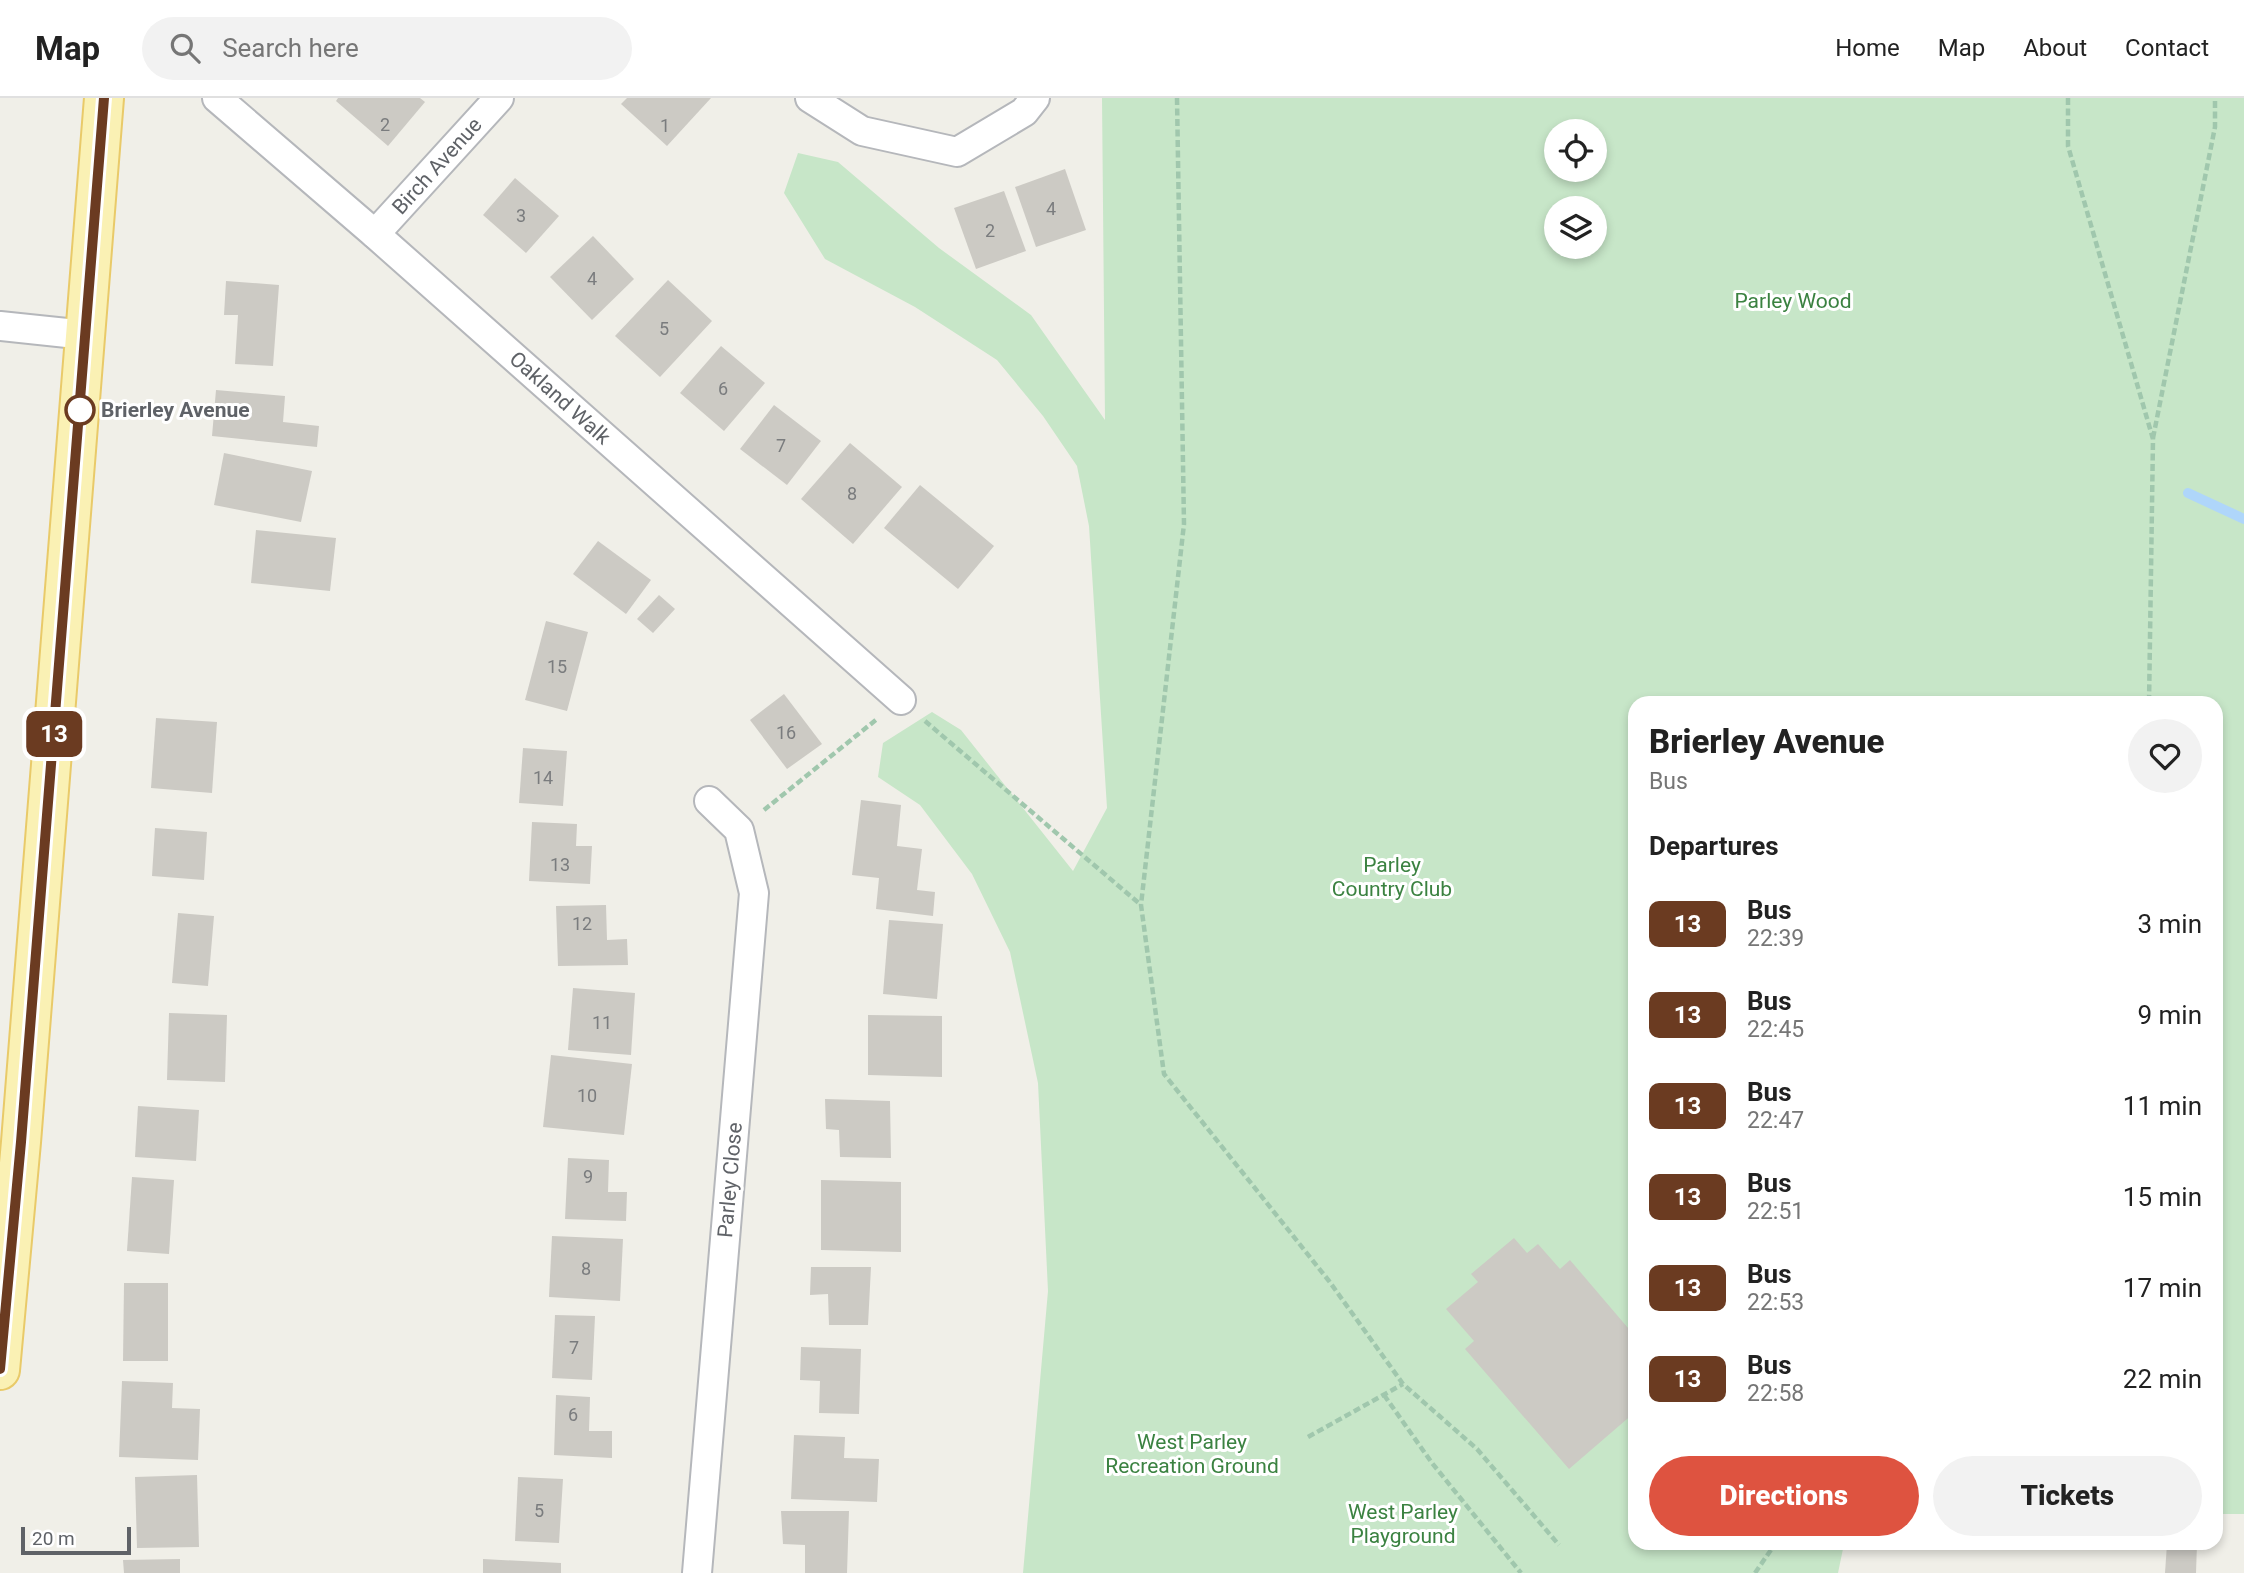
<!DOCTYPE html>
<style>
:root{--surface:#fff;--page:#f2f2f2;--text:#222;--muted:#767676;--line:#e0e0e0;--accent:#de5340}
body{margin:0;font-family:Roboto,sans-serif;background:var(--page);color:var(--text);height:100vh;display:flex;flex-direction:column;font-size:26px;white-space:nowrap}
*{box-sizing:border-box;margin:0}
p{font-size:23px;color:var(--muted)}
.icon{flex:none;width:38px;height:38px;fill:none;stroke:currentColor;stroke-width:2;stroke-linecap:round;stroke-linejoin:round}
.map{position:relative;flex:1;overflow:hidden}
.details{position:absolute;left:1628px;top:598px;width:595px;height:854px;display:flex;flex-direction:column;background:var(--surface);border-radius:21px;box-shadow:0 4px 10px #0003}
.details>*{flex:none}
.badge{padding:0 14px;border-radius:10px;font-size:24px;line-height:46px}
.controls{position:absolute;left:1544px;top:21px;display:grid;gap:14px}
.controls a{display:grid;place-items:center;width:63px;height:63px;border-radius:50%;background:var(--surface);box-shadow:0 4px 10px #0003;font-size:35px}
.scale{position:absolute;left:21px;bottom:18px;width:110px;box-sizing:border-box;padding-left:7px;border:4px solid #5f6267;border-top:0;font-size:19px;line-height:24px;white-space:nowrap;color:#5f6267;-webkit-text-stroke:5px #fff;paint-order:stroke}
.map>.badge{position:absolute;translate:-50% -50%;box-shadow:0 0 0 4px #fff}
h2{padding:0 21px;font-size:26px;line-height:63px}
.round{display:grid;place-items:center;flex:none;width:74px;height:74px;border-radius:37px;background:var(--page)}
.headline{display:flex;align-items:center;justify-content:space-between;height:119px;padding:0 21px}
h1{font-size:33px;font-weight:800;line-height:52px}
.action{display:flex;gap:14px;margin-top:auto;padding:14px 21px}
.action a{flex:1;height:80px;border-radius:42px;background:var(--accent);color:#fff;font-size:28px;font-weight:800;line-height:80px;text-align:center}
.action a+a{background:var(--page);color:var(--text)}
ul{padding:0;list-style:none}
li{display:flex;align-items:center;gap:21px;height:91px;padding:0 21px}
li div{flex:1}
li b{display:block;font-size:26px}
li em{font-style:normal}
li .badge{min-width:77px;font-weight:700;text-align:center}
header{display:flex;align-items:center;gap:42px;box-sizing:border-box;height:98px;padding:0 35px;background:var(--surface);border-bottom:2px solid var(--line)}
header strong{font-size:33px}
nav{display:flex;gap:38px;margin-inline-start:auto;font-size:24px}
.search{width:490px;height:63px;background:var(--page);display:flex;align-items:center;gap:18px;box-sizing:border-box;padding:0 24px;border-radius:38px;color:var(--muted);font-size:26px}
.map>svg:first-child{display:block}
.green{fill:#c7e6c8;fill-rule:evenodd}
.lines{fill:none;stroke-linecap:round;stroke-linejoin:round}
.stream{stroke:#afd6fa;stroke-width:10}
.building{fill:#cccac4}
.street-casing{stroke:#b5b7bb;stroke-width:32}
.primary-casing{stroke:#e9ca69;stroke-width:42}
.path{stroke:#a0c7ad;stroke-width:4.5;stroke-dasharray:7 3.5;stroke-linecap:butt}
.street{stroke:#fff;stroke-width:28}
.primary{stroke:#faf1b4;stroke-width:38}
.line-casing{stroke:#fff;stroke-width:16}
.line{stroke:#6b3b21;stroke-width:10}
.stop-dot{fill:#fff;stroke:#6b3b21;stroke-width:3.5}
.labels{text-anchor:middle;dominant-baseline:central;stroke-width:6;stroke-linejoin:round;paint-order:stroke}
.number-label{font-size:18px;fill:#7a7c7e}
.street-label{font-size:21px;fill:#5f6267;stroke:#fff}
.park-label{font-size:21px;fill:#3b8241;stroke:#fff}
.stop-label{font-size:21px;font-weight:bold;fill:#5f6267;stroke:#fff;text-anchor:start}
</style>
<header>
<strong>Map</strong>
<div class="search"><svg class="icon" aria-label="search" viewBox="0 0 24 24"><circle cx="10" cy="10" r="6"/><path d="M15 15l6 6"/></svg>Search here</div>
<nav><a>Home</a><a>Map</a><a>About</a><a>Contact</a></nav>
</header>
<div class="map">
<svg width="2244" height="1475" viewBox="0 0 2244 1475">
<rect width="100%" height="100%" fill="#f0efe8"/>
<path class="green" d="M1102,0H2244V1416H2216V606H1634V1446H2101L2099,1451L1844,1446L1838,1475H1023L1048,1193L1038,985L1010,854L972,776L920,707L878,679L883,645L932,614L961,632L1073,773L1107,710L1089,428L1077,368L1043,318L997,262L915,209L825,161L784,95L798,55L838,64L939,150L1031,217L1105,322ZM1556,33H1594V72H1556ZM1556,110H1594V149H1556Z"/>
<g class="lines">
<polyline class="stream" points="2188,395 2244,421"/>
</g>
<g class="building">
<polygon points="338,0 420,0 425,4 388,48 336,3"/>
<polygon points="627,0 711,0 667,48 621,6"/>
<polygon points="1065,71 1086,132 1036,149 1015,89"/>
<polygon points="515,80 559,118 526,155 483,117"/>
<polygon points="1004,93 1026,153 976,171 954,110"/>
<polygon points="593,138 634,181 592,222 550,179"/>
<polygon points="668,182 712,223 660,279 615,238"/>
<polygon points="226,183 279,187 273,268 235,266 238,217 224,217"/>
<polygon points="721,248 765,285 724,333 680,295"/>
<polygon points="216,292 285,298 283,324 319,328 317,349 212,338"/>
<polygon points="774,307 821,343 787,387 740,351"/>
<polygon points="850,345 902,389 853,446 801,401"/>
<polygon points="224,355 312,373 301,424 214,407"/>
<polygon points="920,387 994,448 958,491 884,430"/>
<polygon points="256,432 336,440 330,493 251,485"/>
<polygon points="598,443 651,482 626,516 573,476"/>
<polygon points="659,497 675,511 653,535 637,521"/>
<polygon points="546,523 588,534 567,613 525,602"/>
<polygon points="784,596 822,646 787,671 750,622"/>
<polygon points="156,620 217,624 212,695 151,690"/>
<polygon points="523,650 567,653 563,708 519,705"/>
<polygon points="861,702 901,707 897,748 922,751 917,792 935,794 933,818 876,811 879,780 852,777"/>
<polygon points="532,724 577,726 576,748 592,748 590,786 529,783"/>
<polygon points="155,730 207,734 204,782 152,778"/>
<polygon points="606,807 607,842 627,841 628,867 558,868 556,808"/>
<polygon points="178,815 214,818 208,888 172,885"/>
<polygon points="889,822 943,826 937,901 883,896"/>
<polygon points="573,890 635,895 631,957 568,952"/>
<polygon points="169,915 227,917 225,984 167,982"/>
<polygon points="868,917 942,918 942,979 868,977"/>
<polygon points="551,957 632,966 624,1037 543,1029"/>
<polygon points="825,1001 890,1003 891,1060 840,1059 839,1032 826,1031"/>
<polygon points="138,1008 199,1012 196,1063 135,1059"/>
<polygon points="568,1060 609,1062 608,1094 627,1094 626,1123 565,1121"/>
<polygon points="132,1079 174,1082 169,1156 127,1153"/>
<polygon points="821,1082 901,1084 901,1154 821,1152"/>
<polygon points="552,1138 623,1141 620,1203 549,1199"/>
<polygon points="1514,1140 1527,1155 1538,1146 1560,1171 1570,1162 1634,1237 1634,1315 1569,1371 1465,1251 1474,1243 1446,1211 1478,1184 1471,1176"/>
<polygon points="811,1169 871,1169 868,1227 829,1227 828,1196 810,1197"/>
<polygon points="124,1185 168,1185 168,1263 123,1263"/>
<polygon points="555,1217 595,1218 592,1282 552,1280"/>
<polygon points="801,1249 861,1251 859,1316 819,1315 820,1283 800,1282"/>
<polygon points="122,1283 173,1285 172,1310 200,1311 198,1362 119,1359"/>
<polygon points="556,1297 590,1299 589,1333 612,1333 612,1360 554,1357"/>
<polygon points="794,1337 845,1339 844,1360 879,1361 877,1404 791,1401"/>
<polygon points="197,1377 199,1449 137,1450 135,1379"/>
<polygon points="518,1379 563,1381 559,1445 515,1443"/>
<polygon points="781,1413 849,1413 847,1475 805,1475 805,1447 783,1446"/>
<polygon points="2167,1446 2197,1446 2196,1475 2165,1475"/>
<polygon points="180,1461 180,1475 124,1475 123,1462"/>
<polygon points="483,1461 561,1465 561,1475 483,1475"/>
</g>
<g class="lines">
<g class="street-casing">
<g id="street">
<polyline points="217,0 375,136 901,602"/>
<polyline points="810,0 862,33 957,54 1024,14 1035,0"/>
<polyline points="375,136 499,0"/>
<polyline points="0,228 86,237"/>
<polyline points="697,1475 754,795 739,732 709,703"/>
</g>
</g>
<g class="primary-casing">
<polyline id="primary" points="0,1272 21,1044 104,0"/>
</g>
<g class="path">
<polyline points="1177,0 1184,426 1141,807 1164,976 1329,1183 1403,1286 1477,1351 1559,1447"/>
<polyline points="2068,0 2068,48 2153,341 2149,606"/>
<polyline points="2153,340 2215,29 2215,0"/>
<polyline points="925,623 1141,807"/>
<polyline points="764,712 877,621"/>
<polyline points="1384,1297 1432,1365 1521,1475"/>
<polyline points="1308,1339 1403,1286"/>
<polyline points="1755,1475 1775,1446"/>
</g>
<use href="#street" class="street"/>
<use href="#primary" class="primary"/>
</g>
<g class="lines">
<g class="line-casing">
<polyline id="line" points="0,1271 21,1044 104,0"/>
</g>
<use href="#line" class="line"/>
</g>
<circle class="stop-dot" cx="80" cy="312" r="14"/>
<g class="labels">
<g class="number-label">
<text x="385" y="26">2</text>
<text x="665" y="27">1</text>
<text x="1051" y="110">4</text>
<text x="521" y="117">3</text>
<text x="990" y="132">2</text>
<text x="592" y="180">4</text>
<text x="664" y="230">5</text>
<text x="723" y="290">6</text>
<text x="781" y="347">7</text>
<text x="852" y="395">8</text>
<text x="557" y="568">15</text>
<text x="786" y="634">16</text>
<text x="543" y="679">14</text>
<text x="560" y="766">13</text>
<text x="582" y="825">12</text>
<text x="602" y="924">11</text>
<text x="587" y="997">10</text>
<text x="588" y="1078">9</text>
<text x="586" y="1170">8</text>
<text x="574" y="1249">7</text>
<text x="573" y="1316">6</text>
<text x="539" y="1412">5</text>
</g>
<g class="street-label">
<text transform="translate(437 68) rotate(-48)">Birch Avenue</text>
<text transform="translate(560 300) rotate(42)">Oakland Walk</text>
<text transform="translate(730 1082) rotate(-85)">Parley Close</text>
</g>
<g class="park-label">
<text x="1793" y="203">Parley Wood</text>
<text x="1392" y="767">Parley<tspan x="1392" dy="24">Country Club</tspan></text>
<text x="1192" y="1344">West Parley<tspan x="1192" dy="24">Recreation Ground</tspan></text>
<text x="1403" y="1414">West Parley<tspan x="1403" dy="24">Playground</tspan></text>
</g>
<g class="stop-label">
<text x="101" y="312">Brierley Avenue</text>
</g>
</g>
</svg>
<div class="controls">
<a><svg class="icon" aria-label="locate" viewBox="0 0 24 24"><circle cx="12" cy="12" r="6"/><path d="M12 2v4M12 18v4M2 12h4M18 12h4"/></svg></a>
<a><svg class="icon" aria-label="layers" viewBox="0 0 24 24"><path d="M12 4l9 5-9 5-9-5zM3 14l9 5 9-5"/></svg></a>
</div>
<div class="scale">20 m</div>
<b class="badge" style="left:54px;top:636px;background:#6b3b21;color:#fff">13</b>
<section class="details">
<div class="headline"><div><h1>Brierley Avenue</h1><p>Bus</p></div><a class="round"><svg class="icon" aria-label="heart" viewBox="0 0 24 24"><path d="M12 20l-8-8c-3-5 5-10 8-4 3-6 11-1 8 4z"/></svg></a></div>
<h2>Departures</h2>
<ul>
<li><span class="badge" style="background:#6b3b21;color:#fff">13</span><div><b>Bus</b><p>22:39</p></div><em>3 min</em></li>
<li><span class="badge" style="background:#6b3b21;color:#fff">13</span><div><b>Bus</b><p>22:45</p></div><em>9 min</em></li>
<li><span class="badge" style="background:#6b3b21;color:#fff">13</span><div><b>Bus</b><p>22:47</p></div><em>11 min</em></li>
<li><span class="badge" style="background:#6b3b21;color:#fff">13</span><div><b>Bus</b><p>22:51</p></div><em>15 min</em></li>
<li><span class="badge" style="background:#6b3b21;color:#fff">13</span><div><b>Bus</b><p>22:53</p></div><em>17 min</em></li>
<li><span class="badge" style="background:#6b3b21;color:#fff">13</span><div><b>Bus</b><p>22:58</p></div><em>22 min</em></li>
</ul>
<div class="action"><a>Directions</a><a>Tickets</a></div>
</section>
</div>
